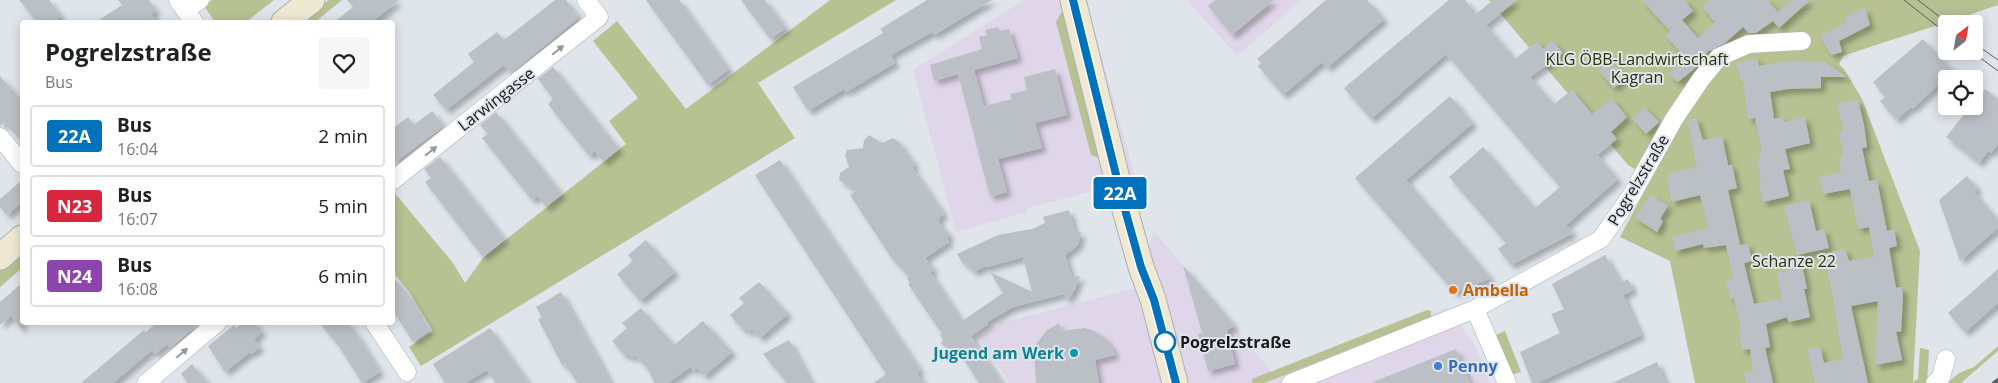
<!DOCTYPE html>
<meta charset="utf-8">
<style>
:root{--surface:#fff;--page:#f6f6f6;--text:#202124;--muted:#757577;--line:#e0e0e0}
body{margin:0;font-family:"Open Sans",sans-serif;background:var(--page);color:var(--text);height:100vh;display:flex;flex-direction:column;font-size:19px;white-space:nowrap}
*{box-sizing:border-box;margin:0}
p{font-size:16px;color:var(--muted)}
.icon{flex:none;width:28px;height:28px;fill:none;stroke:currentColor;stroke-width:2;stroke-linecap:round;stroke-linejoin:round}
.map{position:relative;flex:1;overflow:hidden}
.drawer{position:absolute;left:20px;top:20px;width:375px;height:305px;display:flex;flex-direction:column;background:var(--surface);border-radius:5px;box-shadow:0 2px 12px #0003}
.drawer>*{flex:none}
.badge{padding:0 10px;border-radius:4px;font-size:18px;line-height:32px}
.needle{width:32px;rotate:31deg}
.controls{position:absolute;left:1938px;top:15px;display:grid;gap:10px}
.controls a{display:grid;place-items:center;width:45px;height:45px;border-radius:5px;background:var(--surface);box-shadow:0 2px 12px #0003;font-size:25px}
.map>.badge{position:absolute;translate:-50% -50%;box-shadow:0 0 0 2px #fff}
.round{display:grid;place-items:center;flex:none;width:52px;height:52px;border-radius:5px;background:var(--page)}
.head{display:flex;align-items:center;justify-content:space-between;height:85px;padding:0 25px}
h1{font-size:24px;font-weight:700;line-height:38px}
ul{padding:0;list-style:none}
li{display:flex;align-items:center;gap:15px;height:62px;margin:0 10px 8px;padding:0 15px;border:2px solid var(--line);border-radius:5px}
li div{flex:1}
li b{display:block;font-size:19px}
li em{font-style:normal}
li .badge{min-width:55px;font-weight:700;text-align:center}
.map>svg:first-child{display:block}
.commercial{fill:#e0d6ea}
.green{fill:#b7c192}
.building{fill:#bac0c5;filter:url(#shadow)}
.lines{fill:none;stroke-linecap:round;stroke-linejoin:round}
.street-casing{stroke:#aab0b6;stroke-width:19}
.secondary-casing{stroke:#aab0b6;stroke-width:27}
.street{stroke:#fff;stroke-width:18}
.secondary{stroke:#efe9d4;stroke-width:25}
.tram{stroke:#5c5f62;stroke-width:1}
.rail{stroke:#5c5f62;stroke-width:4}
.oneway{fill:#979898}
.line-casing{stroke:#fff;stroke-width:11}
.line{stroke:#0072bc;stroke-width:8}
.food-dot{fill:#e8710a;stroke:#dfe5eb;stroke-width:2}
.stop-dot{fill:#fff;stroke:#0072bc;stroke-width:2.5}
.culture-dot{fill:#0f9aa8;stroke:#dfe5eb;stroke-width:2}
.shop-dot{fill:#3f7fe0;stroke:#dfe5eb;stroke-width:2}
.labels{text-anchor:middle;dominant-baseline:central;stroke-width:4;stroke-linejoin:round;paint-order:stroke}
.park-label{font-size:16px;fill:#2c3303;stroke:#dfe5eb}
.street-label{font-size:16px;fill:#17191b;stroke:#dfe5eb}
.food-label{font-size:16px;font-weight:bold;fill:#c56008;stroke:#dfe5eb;text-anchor:start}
.stop-label{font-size:16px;font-weight:bold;fill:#17191b;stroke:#dfe5eb;text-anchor:start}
.culture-label{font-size:16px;font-weight:bold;fill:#0d838f;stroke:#dfe5eb;text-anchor:end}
.shop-label{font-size:16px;font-weight:bold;fill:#366cbe;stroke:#dfe5eb;text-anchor:start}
</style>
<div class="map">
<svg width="1998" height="383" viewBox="0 0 1998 383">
<defs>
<filter id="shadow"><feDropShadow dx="4.5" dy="4.5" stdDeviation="2.5" flood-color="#0004"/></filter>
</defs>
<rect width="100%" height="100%" fill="#dfe5eb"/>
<g class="commercial">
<polygon points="1024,0 1075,0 1097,41 1136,180 1027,208 1027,212 956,232 913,70"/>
<polygon points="1187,0 1302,0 1237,56"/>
<polygon points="1154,231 1276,377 1447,308 1474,344 1490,383 1010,383 979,337 1000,323 1136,288"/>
</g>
<g class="green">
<polygon points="212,0 274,0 246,22 215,22 204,6"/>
<polygon points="329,0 342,0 315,22 301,22"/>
<polygon points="830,0 896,0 758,83 795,138 421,366 409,347 433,331 410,293 393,272 393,191 453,263 465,283 483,258 626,144 609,121 638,98 593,41 617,21 686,109"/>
<path d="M1489,0H1998V5C1947,23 1895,38 1843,56L1839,64L1844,69L1862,99L1920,251L1913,382L1918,379L1920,348L1929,350L1927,383H1695L1670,261L1620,237L1651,179L1628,165Z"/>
<polygon points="1063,12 1067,14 1102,159 1091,155 1056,22 1061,13"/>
<polygon points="22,251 22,268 0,287 0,270"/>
<polygon points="1427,310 1431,311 1431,317 1264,383 1252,383 1252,379"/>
<polygon points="1505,331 1521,372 1514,374 1511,372 1496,335"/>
<polygon points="1998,346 1998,351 1961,383 1947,383 1959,373 1974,367"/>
</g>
<g class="building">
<polygon points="19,0 49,0 61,16 53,22 37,22"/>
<polygon points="118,0 149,0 156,11 151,14 157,22 96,22 122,5"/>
<polygon points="347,0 399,0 372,22 334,22 353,7"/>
<polygon points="555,0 566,0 579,17 511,73 504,65 446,110 433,95 474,62 468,54 497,32 504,40"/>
<polygon points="646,0 679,0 729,69 708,85"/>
<polygon points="741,0 765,0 786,28 770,39"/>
<polygon points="927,0 992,0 934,35 932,32 891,55 895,63 846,92 844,89 808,111 793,87 883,33 880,29"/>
<polygon points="1215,0 1274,0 1232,35 1208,6"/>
<polygon points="1326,0 1367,0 1384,19 1327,68 1322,62 1283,95 1258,66 1261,63 1257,59"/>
<polygon points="1449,0 1465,0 1476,14 1493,0 1517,0 1486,25 1515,59 1537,41 1543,49 1553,41 1563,53 1530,77 1554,104 1572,90 1592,114 1612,99 1627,117 1611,132 1617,139 1597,155 1618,179 1566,225 1573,233 1511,265 1498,249 1506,243 1449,177 1483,147 1535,208 1560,187 1446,54 1371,119 1344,88"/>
<polygon points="1642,0 1684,0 1693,11 1682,20 1698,38 1715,22 1703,7 1711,0 1767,0 1778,12 1792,0 1810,0 1779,28 1773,21 1756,33 1749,33 1743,27 1725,43 1710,51 1709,50 1694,69 1678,82 1669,74 1684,56 1665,35 1670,31"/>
<polygon points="1865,8 1870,25 1839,41 1842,52 1831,55 1820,36 1847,22 1845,17"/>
<polygon points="998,27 1000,31 1009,29 1018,58 974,70 984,106 1012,99 1010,94 1027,90 1024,77 1055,69 1067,115 1035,123 1042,148 998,159 1007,192 990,197 958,74 934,81 930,65 982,49 979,37 987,35 985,30"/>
<polygon points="1923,39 1953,71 1912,109 1911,107 1896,120 1880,101 1885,97 1873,82"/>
<polygon points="1757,58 1759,66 1792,61 1825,62 1847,77 1821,77 1821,88 1788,89 1770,92 1774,119 1783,117 1784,122 1805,117 1810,143 1785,149 1790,169 1783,170 1789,196 1763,202 1758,182 1761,181 1757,160 1760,159 1759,153 1762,152 1755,118 1748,119 1743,81 1741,81 1736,63"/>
<polygon points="1608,62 1613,67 1615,65 1624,75 1622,77 1624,79 1614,88 1599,71"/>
<polygon points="553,67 619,149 603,162 595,151 589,156 548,104 553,99 538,79"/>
<polygon points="0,76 22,101 22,142 5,122 0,126"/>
<polygon points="1985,89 1998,99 1998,144 1991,153 1988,151 1979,163 1946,137 1971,106 1974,106 1974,103"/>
<polygon points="1450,96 1473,123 1406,180 1491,278 1455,293 1355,178"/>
<polygon points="1858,100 1864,125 1867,147 1862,148 1869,181 1877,180 1887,231 1894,229 1897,246 1889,248 1896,288 1902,287 1903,296 1901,332 1896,331 1902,360 1875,365 1878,301 1851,306 1868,383 1815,383 1807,350 1820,347 1824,363 1843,359 1830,281 1829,281 1824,254 1845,249 1849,261 1874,257 1869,227 1858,229 1850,189 1823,194 1819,177 1841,172 1838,158 1843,157 1839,132 1843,131 1837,104"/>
<polygon points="1644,107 1659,122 1646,134 1632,119"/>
<polygon points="432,111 444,126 392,164 392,129 408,117 414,125"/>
<polygon points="496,112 562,194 546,207 538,196 532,200 482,138 488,134 480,125"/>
<polygon points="1696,118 1703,140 1722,136 1728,165 1732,165 1737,188 1728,190 1740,245 1748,244 1752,261 1744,263 1754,304 1782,299 1777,273 1788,270 1787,263 1801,260 1807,289 1804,289 1810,317 1789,322 1787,317 1766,324 1770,347 1765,348 1773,383 1746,383 1744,373 1753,371 1750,349 1742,350 1739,333 1741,332 1734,298 1730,299 1726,280 1733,278 1726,245 1704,248 1703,244 1675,251 1672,237 1707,229 1708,227 1700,195 1672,202 1667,177 1669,176 1668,173 1697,167 1687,120"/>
<polygon points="869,135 882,143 893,138 899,142 915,165 912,167 944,214 938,218 940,221 938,222 949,234 947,239 949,242 925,258 934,270 930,272 962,321 1003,293 990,272 1032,292 1023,257 987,267 986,266 973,272 966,263 964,265 957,254 998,235 1032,229 1045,223 1043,217 1069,210 1075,233 1081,232 1078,245 1065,255 1072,278 1080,276 1075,289 1067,301 1064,294 1013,307 987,322 988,324 971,336 1002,383 979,383 955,346 950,350 941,344 943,339 940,335 942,334 908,284 910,283 907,278 909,276 892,259 850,195 856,191 839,180 840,173 849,167 845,155 847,150 863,148 864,140"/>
<polygon points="440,157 505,239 483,257 425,182 431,178 424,169"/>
<polygon points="780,160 920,370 917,373 924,383 873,383 886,374 755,175"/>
<polygon points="1967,176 1978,189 1974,192 1998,220 1998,228 1960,261 1939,200"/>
<polygon points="22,180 22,202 7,215 0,207 0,199"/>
<polygon points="1651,195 1668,206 1660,219 1663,221 1657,232 1635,218"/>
<polygon points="1809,200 1816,231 1824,229 1829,248 1797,255 1784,206"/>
<polygon points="646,240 675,272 640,301 617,274 633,261 628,255"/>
<polygon points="1605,255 1621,283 1628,279 1633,290 1623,295 1641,335 1537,383 1532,383 1520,352 1560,333 1551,314 1564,309 1552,284"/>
<polygon points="1183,265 1235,326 1227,330 1235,364 1208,371 1198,334 1202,333"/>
<polygon points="1998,269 1998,303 1965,332 1948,313"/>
<polygon points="392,276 408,294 430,330 413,342 392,309"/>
<polygon points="759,282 788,314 760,338 752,329 749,332 745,328 743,330 730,315 744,303 739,298"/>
<polygon points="22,283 22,330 11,316 0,325 0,302"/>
<polygon points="561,292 596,355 611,383 577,383 565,364 562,365 538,319 542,317 536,307"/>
<polygon points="641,308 674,345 703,321 732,352 704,376 697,368 694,371 690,367 668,383 655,383 647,368 635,355 632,358 628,354 625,356 612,341 627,328 622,323"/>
<polygon points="157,322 201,322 170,348 167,344 155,354 152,350 113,383 81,383 144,330 146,332"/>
<polygon points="242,322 254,322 262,332 254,339 260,347 251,354 250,352 225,372 208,346 234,325 236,328"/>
<polygon points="319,322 347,322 358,336 380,372 362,383 340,348"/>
<polygon points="1059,323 1062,331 1084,328 1092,330 1105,338 1112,348 1115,355 1095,360 1099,383 1036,383 1034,351 1037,343 1046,331"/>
<polygon points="490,328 529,383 496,383 487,370 465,383 445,383 433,364"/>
<polygon points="789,340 812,383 787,383 763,354"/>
<polygon points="1456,349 1470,383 1373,383 1373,382"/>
<polygon points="1657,362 1666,383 1612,383"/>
<polygon points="192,364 208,383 188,383 181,374"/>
</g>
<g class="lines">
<g class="street-casing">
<g id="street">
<polyline points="178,0 194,22"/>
<polyline points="185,10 200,0"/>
<polyline points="0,137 22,164"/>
<polyline points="392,181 599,17 586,0"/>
<polyline points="1475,309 1507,383"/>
<polyline points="374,322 407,372"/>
<polyline points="146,383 218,322"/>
<polyline points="1291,383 1475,309 1601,239 1631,196 1674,119 1701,79 1719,57 1749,44 1802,41"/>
<polyline points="1935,383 1941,377 1946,359"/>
</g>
</g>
<g class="secondary-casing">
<g id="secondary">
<polyline points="1073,0 1122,199 1141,267 1153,299 1175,383"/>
<polyline points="284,22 312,0"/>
<polyline points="0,257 22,238"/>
</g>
</g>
<use href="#street" class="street"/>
<use href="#secondary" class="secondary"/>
<g class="tram">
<polyline points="1904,0 1946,33"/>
<polyline points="1918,0 1949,24"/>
<polyline points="1974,43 1998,60"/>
<polyline points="1971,51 1998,71"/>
</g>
<polyline class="rail" points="1994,383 1998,380"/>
</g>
<defs><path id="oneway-solid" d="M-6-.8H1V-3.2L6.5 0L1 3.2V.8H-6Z" transform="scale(1.25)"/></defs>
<g class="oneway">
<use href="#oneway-solid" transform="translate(558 50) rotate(-39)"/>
<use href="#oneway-solid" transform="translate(431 151) rotate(-38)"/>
<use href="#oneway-solid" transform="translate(182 353) rotate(-40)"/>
</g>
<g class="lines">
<g class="line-casing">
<polyline id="line" points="1073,0 1122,199 1141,267 1154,300 1176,383"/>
</g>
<use href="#line" class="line"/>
</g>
<circle class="food-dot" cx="1453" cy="290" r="5"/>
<circle class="stop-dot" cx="1165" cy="342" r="10"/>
<circle class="culture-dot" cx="1074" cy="353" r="5"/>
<circle class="shop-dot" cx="1438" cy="366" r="5"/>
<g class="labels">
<g class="park-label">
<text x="1637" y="59">KLG ÖBB-Landwirtschaft<tspan x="1637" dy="18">Kagran</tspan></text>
<text x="1794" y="261">Schanze 22</text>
</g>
<g class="street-label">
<text transform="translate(496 99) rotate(-38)">Larwingasse</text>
<text transform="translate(1638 180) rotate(-59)">Pogrelzstraße</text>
</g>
<g class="food-label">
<text x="1463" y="290">Ambella</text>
</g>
<g class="stop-label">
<text x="1180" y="342">Pogrelzstraße</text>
</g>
<g class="culture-label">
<text x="1064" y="353">Jugend am Werk</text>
</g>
<g class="shop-label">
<text x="1448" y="366">Penny</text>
</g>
</g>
</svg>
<div class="controls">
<a><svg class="needle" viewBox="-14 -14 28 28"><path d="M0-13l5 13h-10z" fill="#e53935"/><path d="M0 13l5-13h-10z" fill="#757577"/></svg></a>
<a><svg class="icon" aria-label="locate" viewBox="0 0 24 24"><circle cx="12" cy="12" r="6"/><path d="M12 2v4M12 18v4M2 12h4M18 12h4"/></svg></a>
</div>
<b class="badge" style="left:1120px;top:193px;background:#0072bc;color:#fff">22A</b>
<section class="drawer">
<div class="head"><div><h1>Pogrelzstraße</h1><p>Bus</p></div><a class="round"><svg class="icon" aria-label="heart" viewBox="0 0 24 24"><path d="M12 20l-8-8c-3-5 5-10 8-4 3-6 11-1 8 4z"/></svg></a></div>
<ul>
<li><span class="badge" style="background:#0072bc;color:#fff">22A</span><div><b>Bus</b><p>16:04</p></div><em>2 min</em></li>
<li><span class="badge" style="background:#d7263d;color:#fff">N23</span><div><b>Bus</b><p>16:07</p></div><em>5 min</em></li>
<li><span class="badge" style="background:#8e44ad;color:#fff">N24</span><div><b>Bus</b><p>16:08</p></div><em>6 min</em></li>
</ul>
</section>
</div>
